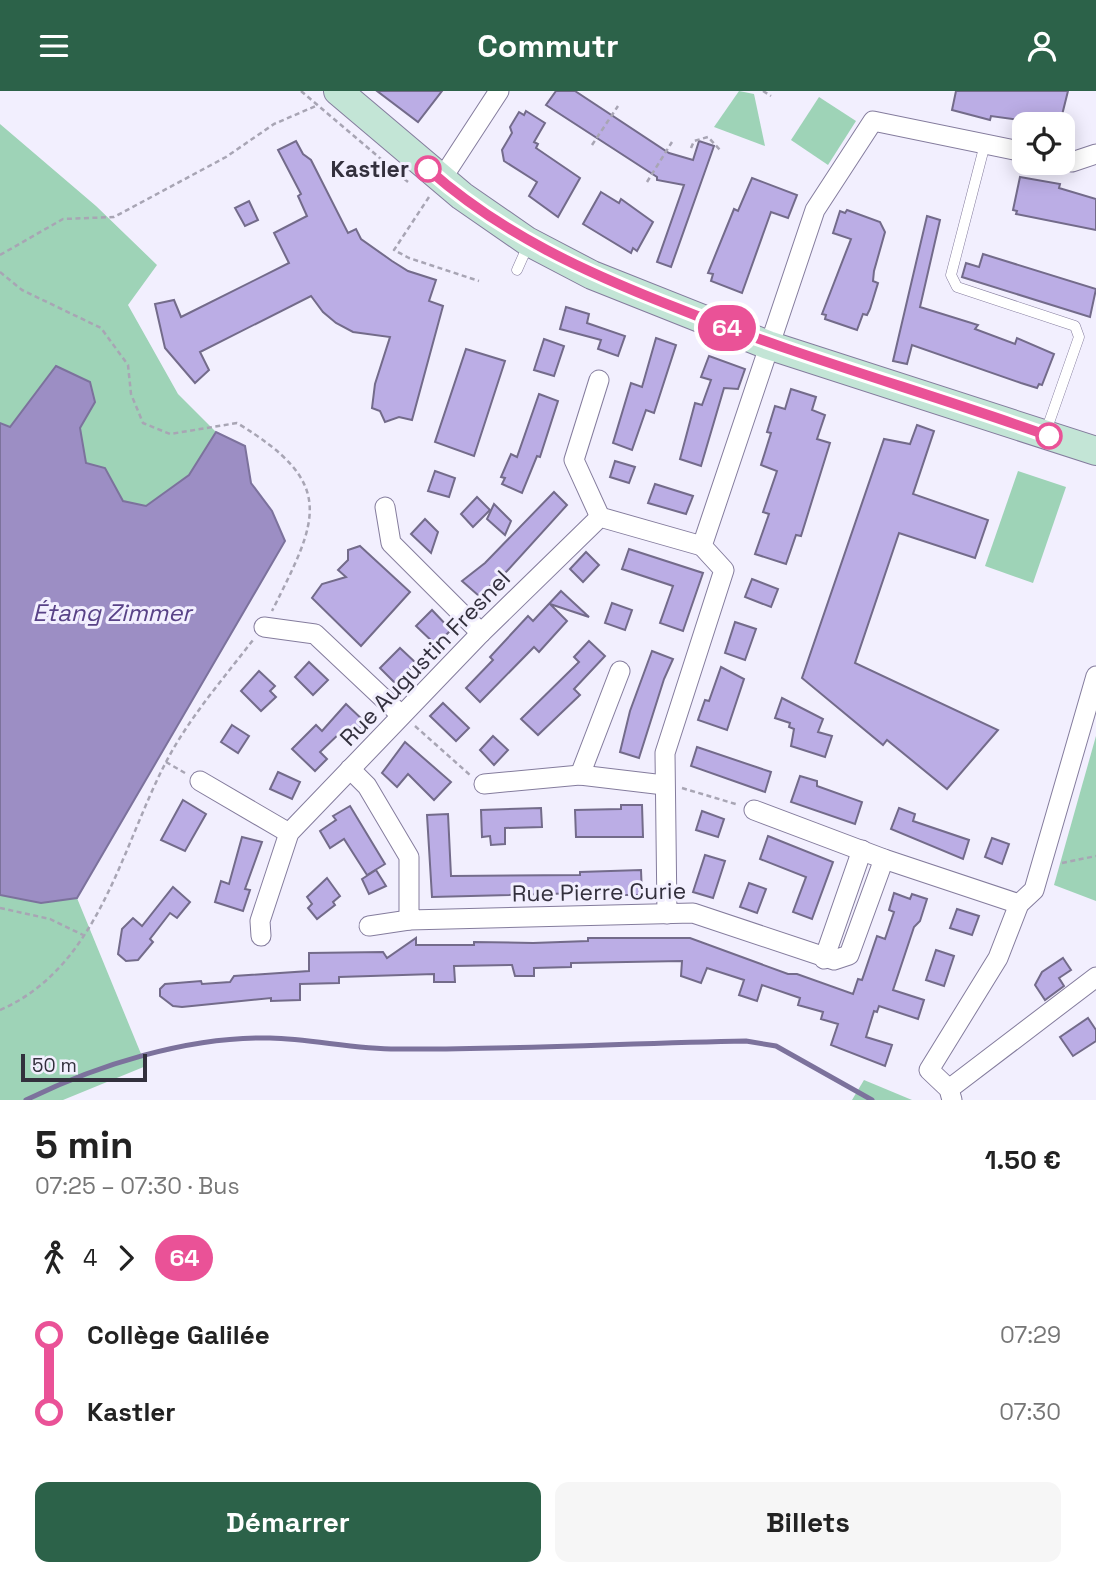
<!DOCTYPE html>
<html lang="fr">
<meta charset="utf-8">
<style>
:root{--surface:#fff;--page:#f6f6f6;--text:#222;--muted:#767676;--accent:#2c6249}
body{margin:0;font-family:"Space Grotesk",sans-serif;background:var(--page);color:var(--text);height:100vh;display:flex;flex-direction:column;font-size:26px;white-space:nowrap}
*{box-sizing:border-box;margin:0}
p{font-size:23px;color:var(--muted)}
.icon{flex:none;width:38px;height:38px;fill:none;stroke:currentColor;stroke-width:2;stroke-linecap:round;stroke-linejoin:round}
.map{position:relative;height:1009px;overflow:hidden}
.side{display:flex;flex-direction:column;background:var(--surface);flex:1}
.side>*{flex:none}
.badge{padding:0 14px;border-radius:23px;font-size:24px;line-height:46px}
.fabs{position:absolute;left:1012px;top:21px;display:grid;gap:14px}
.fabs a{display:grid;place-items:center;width:63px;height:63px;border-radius:14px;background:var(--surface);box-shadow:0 4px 18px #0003;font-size:35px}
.scale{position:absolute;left:21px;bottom:18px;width:126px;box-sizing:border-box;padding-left:7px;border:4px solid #33303d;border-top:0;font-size:19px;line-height:24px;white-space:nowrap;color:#33303d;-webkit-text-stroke:5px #f2effe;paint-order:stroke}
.map>.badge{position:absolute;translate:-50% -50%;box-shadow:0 0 0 4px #fff}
.legs{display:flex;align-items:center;gap:10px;height:77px;padding:0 35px;font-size:23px}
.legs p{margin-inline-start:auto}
.overview{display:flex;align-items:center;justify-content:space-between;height:119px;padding:0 35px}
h1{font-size:38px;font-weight:600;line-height:52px}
.primary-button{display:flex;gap:14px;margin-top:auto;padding:14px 35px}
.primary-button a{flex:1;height:80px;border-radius:14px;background:var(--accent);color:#fff;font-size:28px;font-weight:600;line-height:80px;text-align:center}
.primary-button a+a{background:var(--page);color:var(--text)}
ul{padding:0 35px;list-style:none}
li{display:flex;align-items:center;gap:24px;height:77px;font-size:26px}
li i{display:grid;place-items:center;width:10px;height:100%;margin:0 9px;background:currentColor}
li i::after{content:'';width:18px;height:18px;margin:-9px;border:5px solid;border-radius:50%;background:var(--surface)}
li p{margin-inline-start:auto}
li:first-child i{background:linear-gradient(#0000 50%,currentColor 0)}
li:last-child i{background:linear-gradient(currentColor 50%,#0000 0)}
header{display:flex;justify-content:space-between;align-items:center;height:91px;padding:0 35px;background:var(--accent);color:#fff;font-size:32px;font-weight:600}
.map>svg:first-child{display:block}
.green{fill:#9ed3b7}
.water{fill:#9c8ec4;stroke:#7c729c;stroke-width:2}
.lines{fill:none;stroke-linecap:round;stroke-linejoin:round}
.stream{stroke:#7c729c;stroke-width:5}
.building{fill:#bbade5;stroke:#736b8a;stroke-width:2}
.lane-casing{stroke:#847c9d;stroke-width:11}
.street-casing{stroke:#847c9d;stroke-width:21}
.secondary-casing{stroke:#847c9d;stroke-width:30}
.path{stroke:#a8a5b4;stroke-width:2.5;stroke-dasharray:5 3.5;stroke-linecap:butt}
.lane{stroke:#fff;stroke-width:10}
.street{stroke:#fff;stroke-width:19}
.secondary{stroke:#c3e5d6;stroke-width:28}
.line-1-casing{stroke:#fff;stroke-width:16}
.line-1{stroke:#ea5297;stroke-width:10}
.stop-1-dot{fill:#fff;stroke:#ea5297;stroke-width:3.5}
.labels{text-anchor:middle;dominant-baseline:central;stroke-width:6;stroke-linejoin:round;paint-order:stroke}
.stop-label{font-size:23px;font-weight:bold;fill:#33303d;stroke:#f2effe;text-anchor:end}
.street-label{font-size:23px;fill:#33303d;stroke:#f2effe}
.water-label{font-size:24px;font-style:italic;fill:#584287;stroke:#f2effe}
</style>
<header><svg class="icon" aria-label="menu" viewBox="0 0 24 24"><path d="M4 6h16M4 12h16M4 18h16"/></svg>Commutr<svg class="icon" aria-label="person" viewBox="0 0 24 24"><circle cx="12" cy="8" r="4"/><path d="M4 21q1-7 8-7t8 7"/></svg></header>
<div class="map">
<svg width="1096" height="1009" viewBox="0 0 1096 1009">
<rect width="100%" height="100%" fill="#f2effe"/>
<g class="green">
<polygon points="739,0 754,3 765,55 714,36"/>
<polygon points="819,6 856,30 828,74 791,49"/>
<polygon points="0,33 96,115 157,174 128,214 178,303 216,341 189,384 146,415 123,410 105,377 86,373 80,336 95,311 56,275 10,336 0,332"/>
<polygon points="1018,380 1066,396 1033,492 985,475"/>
<polygon points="1096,645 1096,810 1054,794"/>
<polygon points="0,804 41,812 77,807 146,975 63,1009 0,1009"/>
<polygon points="864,989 912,1009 852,1009"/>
</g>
<polygon class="water" points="56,275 90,291 95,311 80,337 86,372 105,377 123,410 146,415 189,384 216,341 245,355 251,392 272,420 285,450 77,807 41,812 0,804 0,332 10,336"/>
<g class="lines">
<path class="stream" d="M26,1009C97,974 189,945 270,947C312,948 354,958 397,958C513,959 630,952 746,950L776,955L872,1009"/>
</g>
<g class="building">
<polygon points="377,0 442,0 418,31"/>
<polygon points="556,0 575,0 669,62 693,69 699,50 714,55 671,176 657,171 684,94 657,89 657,86 546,14"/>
<polygon points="956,0 1068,0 1062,24 1048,33 991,25 990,29 952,19"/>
<polygon points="526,20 545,32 534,51 538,53 536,57 580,87 558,126 529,105 537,91 504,70 502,59 512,42 510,36 519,21 524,24"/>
<polygon points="296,50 303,63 311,69 348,142 356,138 361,148 392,170 408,180 436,189 429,210 443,215 412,329 399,326 385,331 380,320 372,317 375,293 390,246 353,241 336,232 323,221 311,205 200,261 209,279 195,292 165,257 155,213 174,209 181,226 289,172 274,142 307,125 298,105 301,103 278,59"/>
<polygon points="1020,86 1060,93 1059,97 1096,108 1096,139 1016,123 1017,120 1013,119"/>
<polygon points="752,87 797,104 788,127 771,121 742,202 711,190 713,183 708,182 734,118 738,120"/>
<polygon points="601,101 619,112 621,108 653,131 637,160 633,157 631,162 583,133"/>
<polygon points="249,110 258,129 245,135 235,117"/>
<polygon points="847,119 880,131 885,141 874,180 873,190 878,192 870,218 867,224 863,223 857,239 825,228 826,224 822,223 851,148 833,142 840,120 845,122"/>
<polygon points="927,125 940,129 920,216 978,234 975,238 1015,253 1017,247 1054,263 1042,294 1039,293 1037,297 1021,292 912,254 907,273 893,270"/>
<polygon points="983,163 1096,198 1090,226 962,186 966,172 979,176"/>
<polygon points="566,216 589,223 587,232 625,245 618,265 598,258 601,249 560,238"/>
<polygon points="656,247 676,254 654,322 646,319 632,359 613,352 631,292 642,296"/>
<polygon points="544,248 564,255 554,285 534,279"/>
<polygon points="466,258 505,270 474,365 435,351"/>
<polygon points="709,265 745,278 738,298 724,297 701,375 680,368 695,312 702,314 711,289 701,286"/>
<polygon points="791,298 816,306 812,319 825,324 817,348 830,352 801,445 796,444 786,473 755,463 769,423 763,421 777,380 761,374 771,342 767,341 775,315 785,318"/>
<polygon points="539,303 558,310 540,366 537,365 522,402 502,393 505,387 501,386 511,363 517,366"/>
<polygon points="917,334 934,340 913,403 988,429 975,467 899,442 855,572 998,639 947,698 887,649 883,654 802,587 884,348 910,353"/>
<polygon points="615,370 635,376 629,392 610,386"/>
<polygon points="435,380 455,387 449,406 428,400"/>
<polygon points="655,393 693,405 686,423 648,412"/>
<polygon points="554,401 567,414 507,480 479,505 462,490 485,472"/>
<polygon points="477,406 490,419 473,436 461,423"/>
<polygon points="494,413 511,430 505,444 487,428"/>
<polygon points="425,428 438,441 431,462 411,443"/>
<polygon points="360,455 410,501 361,555 312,507 322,493 346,486 338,479 348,469 348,459"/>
<polygon points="629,458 703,482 683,540 660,532 673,495 622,478"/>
<polygon points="586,461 599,474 583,491 570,478"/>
<polygon points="752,488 778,498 771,516 745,506"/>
<polygon points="561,500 589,526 550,513 567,530 539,561 534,556 480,611 466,597 493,569 490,566 528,525 533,530"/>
<polygon points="612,512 632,519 625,539 605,532"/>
<polygon points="432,519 451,539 436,554 416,535"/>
<polygon points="735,531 756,538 745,569 725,562"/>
<polygon points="589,550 605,565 574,598 580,604 538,644 521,628 579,571 574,566"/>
<polygon points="400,557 416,572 396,593 380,577"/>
<polygon points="652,560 673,568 664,588 639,667 620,661 630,620"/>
<polygon points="309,571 328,589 313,604 295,586"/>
<polygon points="721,576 744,588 727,639 698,629 705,609 709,610"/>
<polygon points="259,580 275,595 270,600 276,606 261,620 241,600"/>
<polygon points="782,607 823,628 818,641 832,645 825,666 791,655 794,638 789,636 790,632 775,627"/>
<polygon points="443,612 469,637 456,650 430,625"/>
<polygon points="346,613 365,631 351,646 343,639 320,661 327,668 315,680 292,658 316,634 322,640"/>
<polygon points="232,634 249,645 238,662 221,651"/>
<polygon points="493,645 508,659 494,674 480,659"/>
<polygon points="405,651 451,691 434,709 408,683 397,696 382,682"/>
<polygon points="697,656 771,681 765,701 691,675"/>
<polygon points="278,681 300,691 292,708 270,698"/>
<polygon points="800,685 817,690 817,695 862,711 855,733 791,711"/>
<polygon points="183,709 206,723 185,760 161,749"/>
<polygon points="621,714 642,714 643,746 576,746 575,719 621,718"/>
<polygon points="350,715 385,773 367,784 344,748 330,757 320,740 336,729 333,725"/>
<polygon points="541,717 542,736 505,737 505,753 491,754 490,745 482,746 481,719"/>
<polygon points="899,717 915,723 913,730 969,749 963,768 891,738"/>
<polygon points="702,720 724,728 718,746 696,739"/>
<polygon points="448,723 451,785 580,784 580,781 641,779 642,804 620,804 620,801 432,806 427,724"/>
<polygon points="768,745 833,771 812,828 793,821 806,786 760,768"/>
<polygon points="242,746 262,751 245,798 250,799 243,820 215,811 221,790 229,793"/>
<polygon points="992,747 1009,753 1002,773 985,766"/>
<polygon points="705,764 725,770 713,807 693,801"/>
<polygon points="376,779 386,795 369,803 362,788"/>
<polygon points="327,787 340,805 333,811 335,814 317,828 308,817 312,813 307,806"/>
<polygon points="749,792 766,798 757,822 740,816"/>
<polygon points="173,796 190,811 177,827 170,822 150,848 153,851 138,869 126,870 118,863 122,838 133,827 142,835"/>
<polygon points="894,802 910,808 912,803 927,808 920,830 914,836 893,899 924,909 918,928 879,915 877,921 874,920 866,946 892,954 885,975 831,954 838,933 821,928 823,921 798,914 800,907 762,894 757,910 739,904 744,889 707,877 701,892 681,885 682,870 571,872 571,876 534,877 534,885 515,885 512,874 454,875 455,891 434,891 434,883 339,886 339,892 300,893 300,909 271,910 271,907 182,916 173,915 160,905 160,898 165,893 201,890 202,893 230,891 234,885 309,880 309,862 383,861 387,867 416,847 416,854 474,854 474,851 533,852 588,850 588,847 690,847 788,883 797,883 853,903 858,888 862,889 877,845 885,848 894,821 889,819"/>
<polygon points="957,818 979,825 972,844 950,837"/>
<polygon points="936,859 954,865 944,895 926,889"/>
<polygon points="1063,867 1071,879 1059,887 1064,895 1045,909 1035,894 1042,881"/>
<polygon points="1088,927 1096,939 1096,950 1073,965 1060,946"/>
</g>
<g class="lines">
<g class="lane-casing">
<g id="lane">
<polyline points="985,53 951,184 957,196 1075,235 1079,246 1045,343"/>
<polyline points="517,179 529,152"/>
</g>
</g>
<g class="street-casing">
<g id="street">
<polyline points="1062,69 1072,71 1096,63"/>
<polyline points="441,89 499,0"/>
<polyline points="599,289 574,369 600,426"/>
<polyline points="385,416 391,452 481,542"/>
<polyline points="264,536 315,543 401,624"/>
<polyline points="350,678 367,695 409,766 409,829 693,822 834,869 849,864 884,768"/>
<polyline points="580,684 620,580"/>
<polyline points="200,690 289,742"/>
<polyline points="484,693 580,684 664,694"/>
<polyline points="754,719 884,768 1019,813"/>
<polyline points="667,823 665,662 724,479 702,455 815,119 873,30 1024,61"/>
<polyline points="369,835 409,829"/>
<polyline points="261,845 260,830 289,742 481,542 600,426 702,455"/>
<polyline points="824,868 862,759"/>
<polyline points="949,998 1096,886"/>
<polyline points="952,1009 949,998 929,979 998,867 1019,813 1034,799 1096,585"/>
</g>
</g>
<g class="secondary-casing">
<polyline id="secondary" points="338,0 462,105 527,150 592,184 768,254 1096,360"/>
</g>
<g class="path">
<polyline points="301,0 408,91"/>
<polyline points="763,0 771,5"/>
<polyline points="592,54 618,15"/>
<polyline points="691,57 694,50 708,46 721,60"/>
<polyline points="647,91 672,51"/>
<polyline points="429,106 394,159 409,167 479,190"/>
<polyline points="0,164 63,128 114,126 226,66 274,33 318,14"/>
<path d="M0,181L22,199L101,237L128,274L131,303L143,332L170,343L237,332C338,393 318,428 272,520"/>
<polyline points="415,635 470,684"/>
<polyline points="166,671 185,682"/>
<polyline points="682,697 739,714"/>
<polyline points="1062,772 1096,765"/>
<polyline points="0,817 50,828 83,844"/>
<path d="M0,919C99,876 121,757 166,671C189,627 223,588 253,549"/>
</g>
<use href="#lane" class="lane"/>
<use href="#street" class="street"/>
<use href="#secondary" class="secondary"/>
</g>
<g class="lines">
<g class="line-1-casing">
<path id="line-1" d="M428,78C501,143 587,182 677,217C799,266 926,301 1049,345"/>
</g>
<use href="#line-1" class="line-1"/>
</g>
<g class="stop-1-dot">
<circle cx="428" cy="78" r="12"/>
<circle cx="1049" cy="345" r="12"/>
</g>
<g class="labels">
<g class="stop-label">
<text x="409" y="78">Kastler</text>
</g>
<g class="street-label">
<text transform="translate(425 567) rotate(-46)">Rue Augustin Fresnel</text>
<text transform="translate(599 801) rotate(-1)">Rue Pierre Curie</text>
</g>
<g class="water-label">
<text x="112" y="521">Étang Zimmer</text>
</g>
</g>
</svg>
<div class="fabs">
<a><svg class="icon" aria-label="locate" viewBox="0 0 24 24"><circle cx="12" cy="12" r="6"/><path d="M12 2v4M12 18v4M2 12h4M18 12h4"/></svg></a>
</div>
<div class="scale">50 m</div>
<b class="badge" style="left:727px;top:237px;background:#ea5297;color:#fff">64</b>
</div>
<section class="side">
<div class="overview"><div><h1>5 min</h1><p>07:25 – 07:30 · Bus</p></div><b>1.50 €</b></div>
<div class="legs"><svg class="icon" aria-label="walk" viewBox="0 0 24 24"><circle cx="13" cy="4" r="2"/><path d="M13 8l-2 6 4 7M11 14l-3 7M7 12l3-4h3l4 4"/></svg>4<svg class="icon" aria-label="forward" viewBox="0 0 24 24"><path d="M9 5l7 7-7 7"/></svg><b class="badge" style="background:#ea5297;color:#fff">64</b></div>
<ul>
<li><i style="color:#ea5297"></i><b>Collège Galilée</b><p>07:29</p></li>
<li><i style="color:#ea5297"></i><b>Kastler</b><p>07:30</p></li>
</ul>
<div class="primary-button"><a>Démarrer</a><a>Billets</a></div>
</section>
